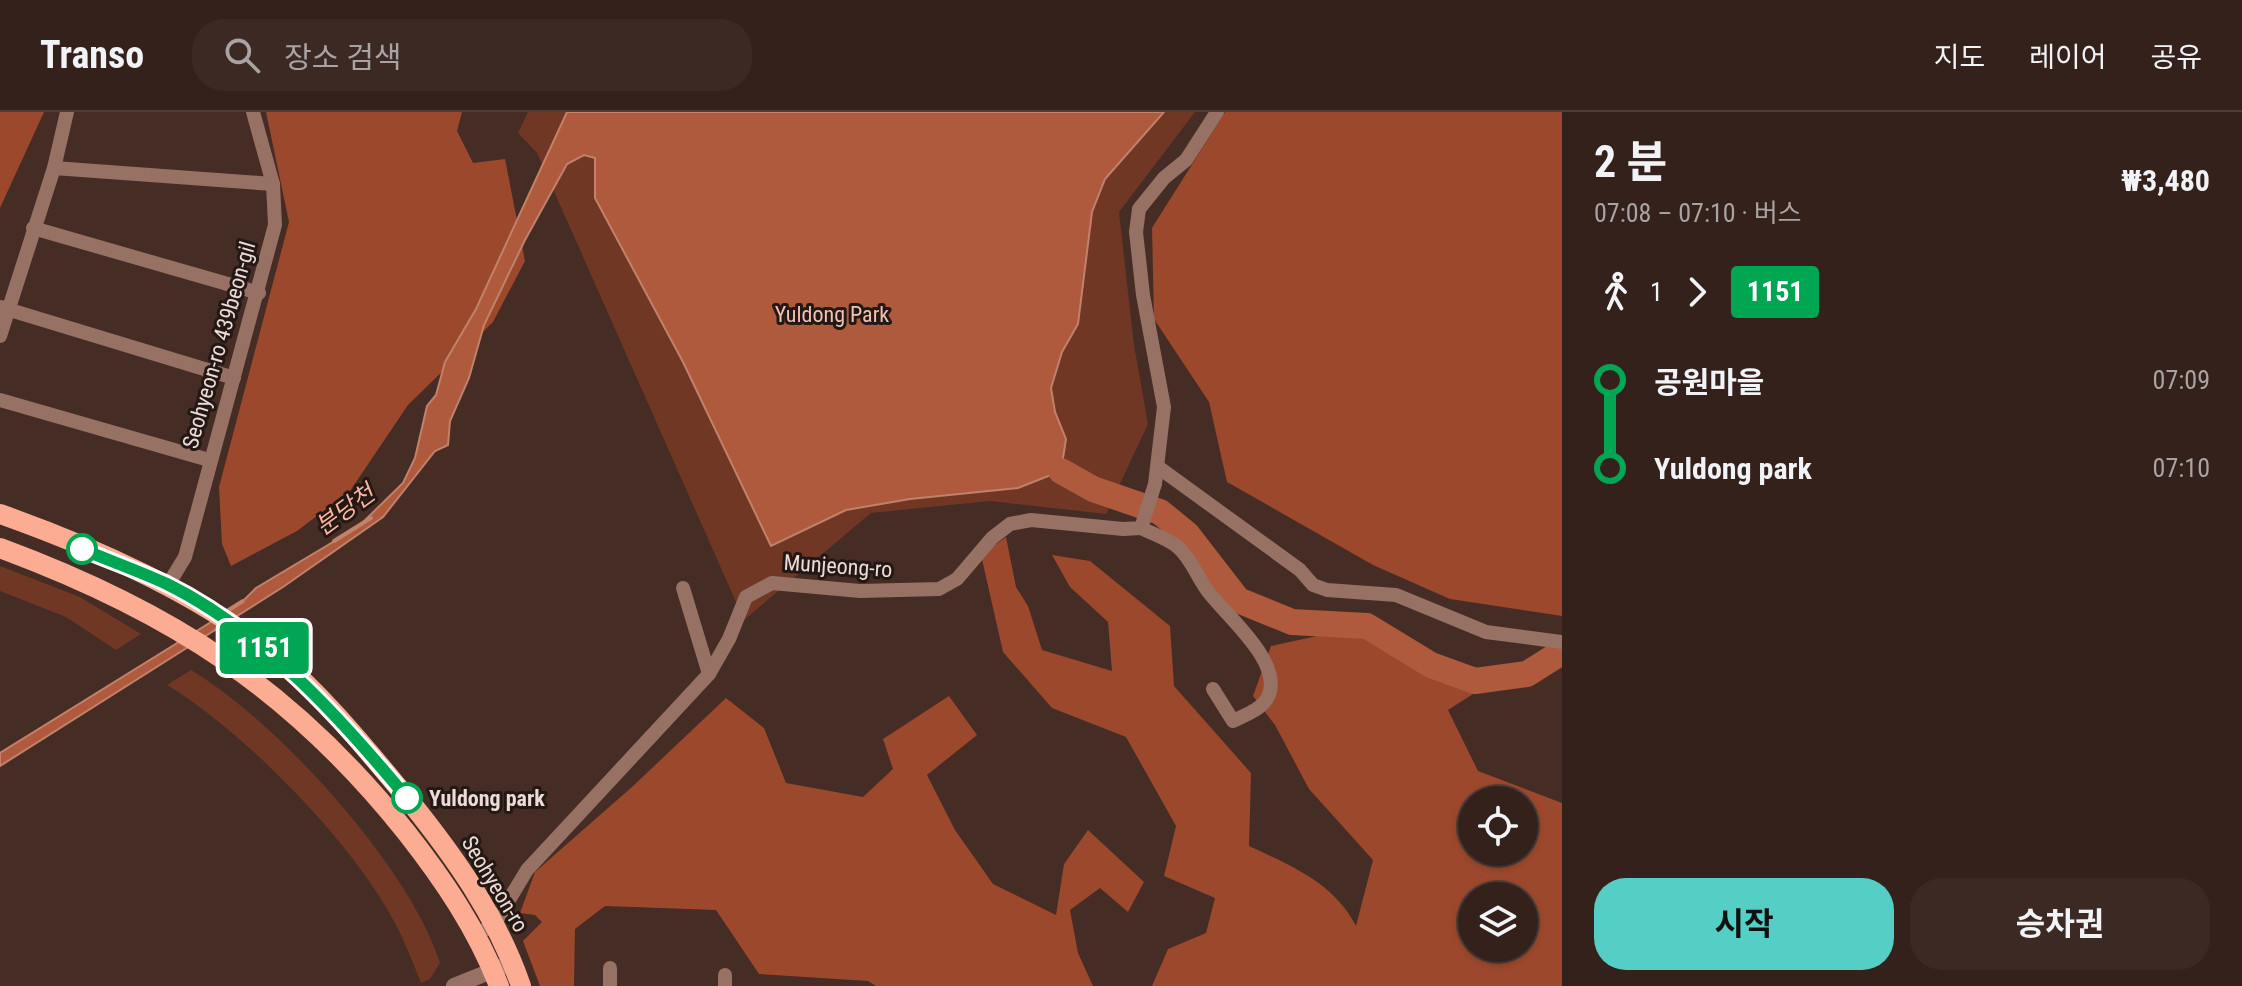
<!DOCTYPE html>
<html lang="ko">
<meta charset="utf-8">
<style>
:root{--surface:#34211b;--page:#3c2924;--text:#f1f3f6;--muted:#a9a3a3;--line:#4e3e3a;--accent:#55cec6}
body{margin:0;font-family:"Roboto Condensed","Noto Sans KR",sans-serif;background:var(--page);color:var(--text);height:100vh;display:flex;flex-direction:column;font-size:30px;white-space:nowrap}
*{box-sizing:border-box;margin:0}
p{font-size:26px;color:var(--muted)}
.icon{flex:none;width:44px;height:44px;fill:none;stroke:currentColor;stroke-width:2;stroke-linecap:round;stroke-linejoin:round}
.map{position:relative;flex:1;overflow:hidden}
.panel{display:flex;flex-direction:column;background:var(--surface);width:680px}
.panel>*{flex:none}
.badge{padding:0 16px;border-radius:6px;font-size:28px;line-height:52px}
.fabs{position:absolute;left:1458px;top:674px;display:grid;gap:16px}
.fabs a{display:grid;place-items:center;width:80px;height:80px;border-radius:50%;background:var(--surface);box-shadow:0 2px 6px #0004,0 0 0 2px var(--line);font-size:40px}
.map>.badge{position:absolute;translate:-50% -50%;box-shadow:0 0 0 4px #fff}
.legs{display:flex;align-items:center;gap:12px;height:88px;padding:0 32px;font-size:26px}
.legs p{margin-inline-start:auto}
.head{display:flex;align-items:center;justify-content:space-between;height:136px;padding:0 32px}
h1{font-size:44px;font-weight:700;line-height:60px}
.button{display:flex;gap:16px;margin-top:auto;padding:16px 32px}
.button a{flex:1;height:92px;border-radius:32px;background:var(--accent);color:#111;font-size:32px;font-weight:700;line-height:92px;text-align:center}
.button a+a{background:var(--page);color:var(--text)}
ul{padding:0 32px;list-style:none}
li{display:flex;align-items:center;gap:28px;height:88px;font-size:30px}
li i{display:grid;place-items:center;width:12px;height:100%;margin:0 10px;background:currentColor}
li i::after{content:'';width:20px;height:20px;margin:-10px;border:6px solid;border-radius:50%;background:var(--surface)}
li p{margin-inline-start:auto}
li:first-child i{background:linear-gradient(#0000 50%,currentColor 0)}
li:last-child i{background:linear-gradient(currentColor 50%,#0000 0)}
header{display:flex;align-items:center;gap:48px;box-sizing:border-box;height:112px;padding:0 40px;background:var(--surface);border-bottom:2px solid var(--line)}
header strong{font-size:38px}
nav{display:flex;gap:44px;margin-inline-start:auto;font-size:28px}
.search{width:560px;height:72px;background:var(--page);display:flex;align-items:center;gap:20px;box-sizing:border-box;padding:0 28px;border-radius:32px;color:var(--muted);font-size:30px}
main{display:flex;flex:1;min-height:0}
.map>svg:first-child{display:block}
.green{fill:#6f3724}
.forest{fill:#9b482c;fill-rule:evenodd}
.water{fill:#af5a3d;stroke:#c1816b;stroke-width:2}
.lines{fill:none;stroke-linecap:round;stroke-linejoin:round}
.stream{stroke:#c1816b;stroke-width:4}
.river{stroke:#af5a3d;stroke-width:26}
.minor{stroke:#977164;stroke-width:14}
.tertiary{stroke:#977164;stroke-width:16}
.primary{stroke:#fbac92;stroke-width:20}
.line-1-casing{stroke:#fff;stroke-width:18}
.line-1{stroke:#00a651;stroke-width:12}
.stop-1-dot{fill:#fff;stroke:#00a651;stroke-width:4}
.labels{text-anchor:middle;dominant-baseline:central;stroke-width:6;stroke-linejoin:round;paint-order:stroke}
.park-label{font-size:22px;fill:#f1c1b1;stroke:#231814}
.street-label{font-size:22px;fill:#ecdbd6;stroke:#231814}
.stop-label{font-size:22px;font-weight:bold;fill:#ecdbd6;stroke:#231814;text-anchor:start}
.water-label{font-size:24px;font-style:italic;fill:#fcb69e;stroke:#231814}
</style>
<header>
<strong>Transo</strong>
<div class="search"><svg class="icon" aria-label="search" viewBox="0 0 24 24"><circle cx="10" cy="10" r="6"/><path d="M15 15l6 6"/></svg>장소 검색</div>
<nav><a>지도</a><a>레이어</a><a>공유</a></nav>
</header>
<main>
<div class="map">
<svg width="1562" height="874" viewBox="0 0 1562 874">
<rect width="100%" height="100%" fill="#452c24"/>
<g class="green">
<polygon points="528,0 1195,0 1119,100 1134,233 1148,312 1106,402 990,389 871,401 744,508 537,41 518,21"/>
<polygon points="0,454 80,485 141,522 116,538 66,505 0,479"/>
<path d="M191,558C277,609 410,755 440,851L430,867L421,871C412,848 403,825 391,804C348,726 243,619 167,573Z"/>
</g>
<g class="forest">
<polygon points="0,0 44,0 0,96"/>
<polygon points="266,0 462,0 457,19 473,51 505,47 525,149 493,210 408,293 350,379 297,419 231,454 222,432 219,375 289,110"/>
<polygon points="1225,0 1562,0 1562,504 1450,487 1373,453 1227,370 1209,290 1154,207 1152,116"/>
<path d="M1006,425L1016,475L1028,494L1042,538L1112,559L1108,510L1070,475L1052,443L1090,449L1170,514L1174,574L1251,661L1249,734C1292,754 1334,771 1356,814L1373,748L1309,677L1275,613L1253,584L1271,534L1317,524L1404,522L1456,562L1498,566L1448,598L1478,659L1562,691V874H1152L1168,837L1206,821L1215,786L1164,764L1176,714L1126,625L1052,596L1003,540L981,443ZM1472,688H1524V740H1472ZM1472,784H1524V836H1472Z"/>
<polygon points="949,584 977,623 927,663 955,718 993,772 1056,803 1064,752 1088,718 1144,770 1128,800 1100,776 1070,798 1078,841 1093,874 876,874 868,869 759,862 716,798 605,794 575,817 574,874 540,874 523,829 542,810 535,803 520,801 535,760 632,675 726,586 764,616 786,671 863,685 893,657 883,627"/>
</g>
<polygon class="water" points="567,0 1164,0 1105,67 1092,100 1078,212 1062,240 1051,276 1055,300 1066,327 1061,359 1018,376 910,387 846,398 771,434 683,250 595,86 595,46 584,43 567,52 525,128 484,213 469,266 450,309 448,333 435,339 383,405 283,475 0,654 0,641 240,492 256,476 358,415 403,371 415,346 427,294 436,283 445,250 476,197"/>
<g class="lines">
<g class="stream">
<polyline points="334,429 371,406"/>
<polyline points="227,499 243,489"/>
</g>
<polyline class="river" points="1061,359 1093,377 1160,400 1187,422 1238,488 1292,510 1367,514 1431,553 1475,569 1527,562 1562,540"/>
<g class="minor">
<polyline points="54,56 273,72"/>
<polyline points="33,116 259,181"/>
<polyline points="0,195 234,266"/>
<polyline points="0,224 54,56 67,0"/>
<polyline points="0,288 209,348"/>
<polyline points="1158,355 1300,458 1313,473 1327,478 1396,483 1486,520 1562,530"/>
<path d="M1141,416C1153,422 1169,427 1179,436C1193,449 1198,468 1210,482C1229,506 1284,552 1268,585C1261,598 1245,603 1233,609L1213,577"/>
<polyline points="168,473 185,445 275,113 273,72 253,0"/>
<polyline points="683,476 709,562"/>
<polyline points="475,824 495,811 527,758 709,562 729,527 746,485 772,471 860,479 939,477 957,467 992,426 1010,412 1031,408 1123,417 1141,416 1155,372 1164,295 1143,183 1136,120 1139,97 1164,66 1186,48 1217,0"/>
<polyline points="610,856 610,874"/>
<polyline points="725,874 725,863"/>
</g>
<polyline class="tertiary" points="454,874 504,854"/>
<g class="primary">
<path d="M0,402C93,435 193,479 271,540C322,582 366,637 408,687C454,744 497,804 521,874"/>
<path d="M0,436C170,499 291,576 406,720C443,767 477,817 499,874"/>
</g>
</g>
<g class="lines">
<g class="line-1-casing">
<path id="line-1" d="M82,437C110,449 139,459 167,472C262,519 340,605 407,686"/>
</g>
<use href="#line-1" class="line-1"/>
</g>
<g class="stop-1-dot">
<circle cx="82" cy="437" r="14"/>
<circle cx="407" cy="686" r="14"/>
</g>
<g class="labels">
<g class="park-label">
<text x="832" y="202">Yuldong Park</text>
</g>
<g class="street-label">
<text transform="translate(219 233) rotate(-74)">Seohyeon-ro 439beon-gil</text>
<text transform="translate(838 454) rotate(4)">Munjeong-ro</text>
<text transform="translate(495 772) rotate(59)">Seohyeon-ro</text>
</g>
<g class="stop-label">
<text x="429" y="686">Yuldong park</text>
</g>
<g class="water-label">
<text transform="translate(345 398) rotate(-36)">분당천</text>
</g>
</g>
</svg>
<div class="fabs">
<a><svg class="icon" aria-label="locate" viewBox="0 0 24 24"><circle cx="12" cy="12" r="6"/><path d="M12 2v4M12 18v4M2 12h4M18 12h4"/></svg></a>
<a><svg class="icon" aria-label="layers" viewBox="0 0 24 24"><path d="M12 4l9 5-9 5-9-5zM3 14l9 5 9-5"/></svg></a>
</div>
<b class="badge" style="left:264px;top:536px;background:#00a651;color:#fff">1151</b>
</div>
<section class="panel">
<div class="head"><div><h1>2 분</h1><p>07:08 – 07:10 · 버스</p></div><b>₩3,480</b></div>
<div class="legs"><svg class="icon" aria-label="walk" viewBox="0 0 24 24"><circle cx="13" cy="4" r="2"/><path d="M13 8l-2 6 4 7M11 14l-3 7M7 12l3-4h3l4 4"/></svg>1<svg class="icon" aria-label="forward" viewBox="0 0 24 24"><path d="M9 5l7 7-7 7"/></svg><b class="badge" style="background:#00a651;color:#fff">1151</b></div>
<ul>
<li><i style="color:#00a651"></i><b>공원마을</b><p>07:09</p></li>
<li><i style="color:#00a651"></i><b>Yuldong park</b><p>07:10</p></li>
</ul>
<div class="button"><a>시작</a><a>승차권</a></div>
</section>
</main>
